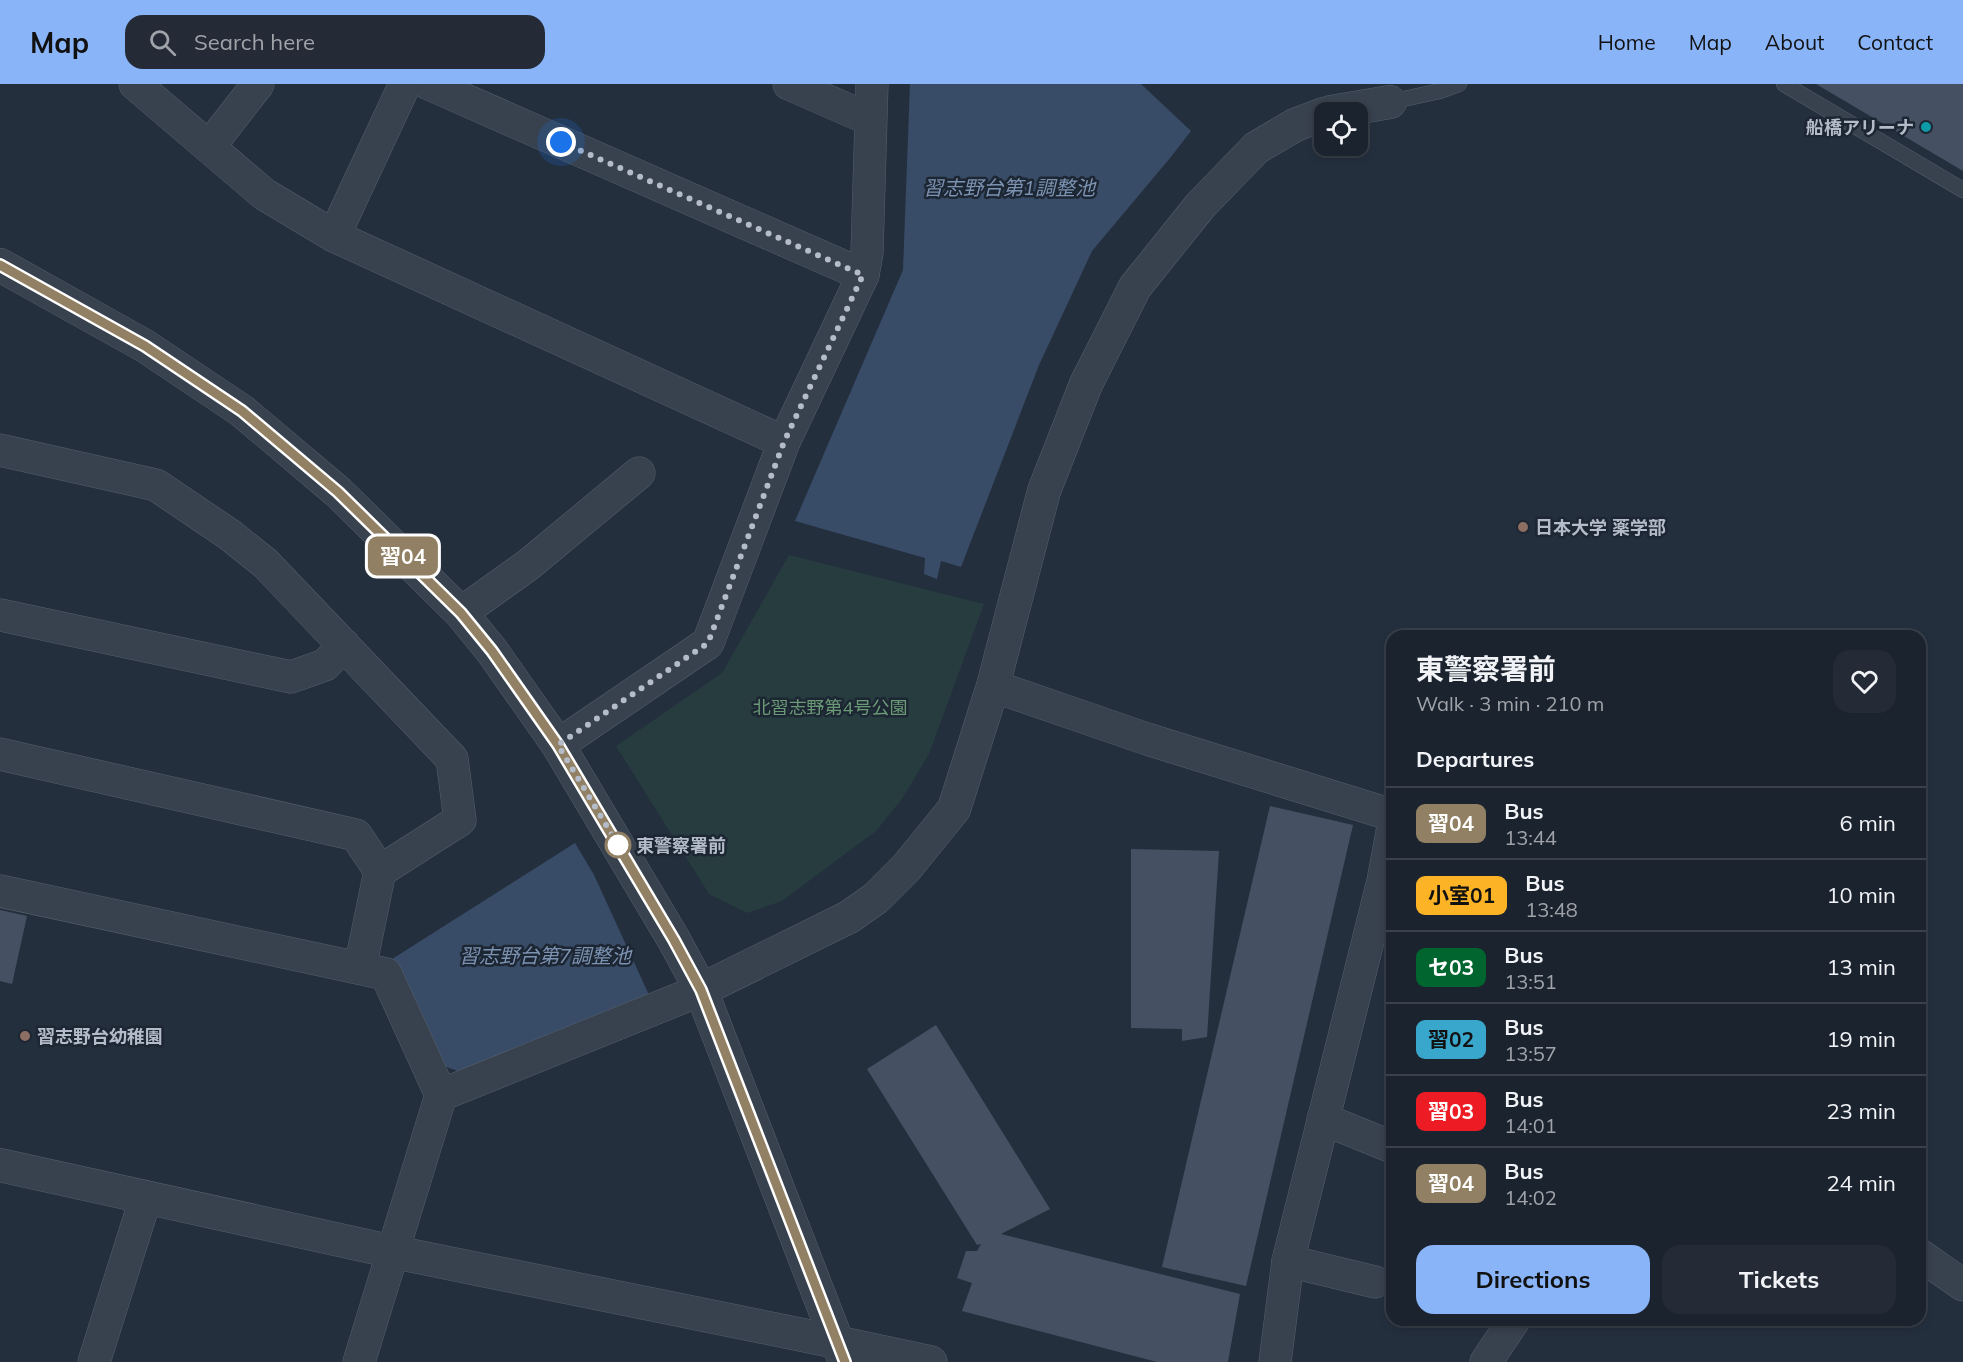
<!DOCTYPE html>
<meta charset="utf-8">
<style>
:root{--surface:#1b232e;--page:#242b36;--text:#f1f3f6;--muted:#a0a4aa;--line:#39404a;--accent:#8ab4f8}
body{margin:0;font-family:Mulish,"Noto Sans JP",sans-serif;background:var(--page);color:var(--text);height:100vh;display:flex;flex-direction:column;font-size:22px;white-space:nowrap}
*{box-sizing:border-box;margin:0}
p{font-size:20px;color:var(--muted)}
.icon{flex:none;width:33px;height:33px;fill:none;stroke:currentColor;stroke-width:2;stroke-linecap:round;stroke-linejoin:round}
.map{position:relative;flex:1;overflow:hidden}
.side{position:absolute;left:1386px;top:546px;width:540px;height:696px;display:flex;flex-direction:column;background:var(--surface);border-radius:18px;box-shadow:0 3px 9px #0003,0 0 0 2px var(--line)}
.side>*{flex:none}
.badge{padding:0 12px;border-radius:9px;font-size:21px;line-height:39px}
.controls{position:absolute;left:1314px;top:18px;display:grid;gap:12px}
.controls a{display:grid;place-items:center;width:54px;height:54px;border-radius:12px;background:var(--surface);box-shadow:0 3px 9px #0003,0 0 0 2px var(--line);font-size:30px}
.you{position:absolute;width:30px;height:30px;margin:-15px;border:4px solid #fff;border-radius:50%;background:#1a73e8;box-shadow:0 0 0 9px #1a73e833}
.map>.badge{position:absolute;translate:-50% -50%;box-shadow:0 0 0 3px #fff}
h2{padding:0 30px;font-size:22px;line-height:54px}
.round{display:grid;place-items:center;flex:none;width:63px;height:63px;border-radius:18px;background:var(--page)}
.head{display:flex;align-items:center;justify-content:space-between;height:102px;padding:0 30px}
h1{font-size:28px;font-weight:700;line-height:45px}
.button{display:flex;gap:12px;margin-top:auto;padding:12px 30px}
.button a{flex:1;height:69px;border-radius:18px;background:var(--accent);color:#111;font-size:24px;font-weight:700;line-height:69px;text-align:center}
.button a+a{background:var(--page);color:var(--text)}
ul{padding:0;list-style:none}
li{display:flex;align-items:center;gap:18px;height:72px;padding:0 30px;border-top:2px solid var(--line)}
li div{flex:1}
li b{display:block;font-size:22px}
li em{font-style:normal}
li .badge{min-width:66px;font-weight:700;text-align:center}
header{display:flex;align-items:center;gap:36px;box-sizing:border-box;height:84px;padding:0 30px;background:var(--accent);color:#111}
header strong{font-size:28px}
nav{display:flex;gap:33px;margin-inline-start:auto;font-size:21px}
.search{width:420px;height:54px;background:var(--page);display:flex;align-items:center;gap:15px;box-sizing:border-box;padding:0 21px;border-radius:18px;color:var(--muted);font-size:22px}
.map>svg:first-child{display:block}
.green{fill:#263c3f}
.water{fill:#394c67}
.building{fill:#455162}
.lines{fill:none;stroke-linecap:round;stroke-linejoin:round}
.service-casing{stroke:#565f6c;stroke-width:16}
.minor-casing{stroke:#565f6c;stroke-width:33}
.tertiary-casing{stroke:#565f6c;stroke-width:34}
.service{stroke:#38414e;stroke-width:15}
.minor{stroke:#38414e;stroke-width:32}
.tertiary{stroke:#38414e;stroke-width:33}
.line-casing{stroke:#fff;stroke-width:14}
.line{stroke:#918063;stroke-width:9}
.walk{stroke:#b4bcc9;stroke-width:6;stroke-dasharray:0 10.8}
.culture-dot{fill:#0f9aa8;stroke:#1d2633;stroke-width:2}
.education-dot{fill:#8d6e63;stroke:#1d2633;stroke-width:2}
.stop-dot{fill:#fff;stroke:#918063;stroke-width:3}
.labels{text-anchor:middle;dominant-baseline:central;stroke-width:5;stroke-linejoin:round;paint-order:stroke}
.poi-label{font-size:18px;font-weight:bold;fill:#b4bcc9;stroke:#1d2633;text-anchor:start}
.park-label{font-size:18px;fill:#6b9a76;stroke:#1d2633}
.stop-label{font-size:18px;font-weight:bold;fill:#b4bcc9;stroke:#1d2633;text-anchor:start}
.water-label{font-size:20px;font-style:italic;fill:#7c92b1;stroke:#1d2633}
</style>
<header>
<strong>Map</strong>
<div class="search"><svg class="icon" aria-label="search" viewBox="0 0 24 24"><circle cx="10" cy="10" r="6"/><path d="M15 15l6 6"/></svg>Search here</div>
<nav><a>Home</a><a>Map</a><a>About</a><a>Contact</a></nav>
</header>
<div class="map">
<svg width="1963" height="1278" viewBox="0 0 1963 1278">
<rect width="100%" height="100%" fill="#242f3e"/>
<polygon class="green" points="789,471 984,520 929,670 902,715 876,747 782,817 747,829 709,810 616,662 722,589"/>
<g class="water">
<polygon points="910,0 1141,0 1191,47 1170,74 1092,167 1039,281 961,483 941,477 937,495 924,490 925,474 795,437 903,186"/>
<polygon points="575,759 594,791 649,911 463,989 444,982 389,877"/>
</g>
<g class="building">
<polygon points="1816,0 1963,0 1963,87"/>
<polygon points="1270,722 1353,741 1246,1202 1162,1183"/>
<polygon points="1131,765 1219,767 1207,953 1182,957 1182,945 1131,944"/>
<polygon points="0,826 27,832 12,900 0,897"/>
<polygon points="936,941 1050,1125 1001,1150 1240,1210 1228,1278 1157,1278 962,1227 972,1199 957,1194 966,1167 977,1167 981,1160 977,1161 867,985"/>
</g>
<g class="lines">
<g class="service-casing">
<g id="service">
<polyline points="1784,0 1963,106"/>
<polyline points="1390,18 1440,7 1459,0"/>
</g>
</g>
<g class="minor-casing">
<g id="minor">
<polyline points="135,0 264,110 334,152 784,358"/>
<polyline points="429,0 863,191"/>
<polyline points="789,0 869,35"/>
<polyline points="209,63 258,0"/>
<polyline points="334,152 405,0"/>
<polyline points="0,366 156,401 230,451 265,479 452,675 460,736 380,787"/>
<polyline points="461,529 528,481 639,389"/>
<polyline points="0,531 291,593 325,581 344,561"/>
<polyline points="993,602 1147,655 1392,731"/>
<polyline points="558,661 708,559 784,358 863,191 867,169 872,0"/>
<polyline points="0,670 356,751 380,787 360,884"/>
<polyline points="0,807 386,890 441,1011 359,1278"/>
<polyline points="441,1011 701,906"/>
<polyline points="1323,1035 1392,1063"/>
<polyline points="1920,1171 1963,1201"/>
<polyline points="1288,1177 1375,1198"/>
<polyline points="837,1258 931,1278"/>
<polyline points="94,1278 146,1113"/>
<polyline points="1275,1278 1288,1177 1383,797 1392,748"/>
<polyline points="1486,1278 1514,1236"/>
</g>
</g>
<g class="tertiary-casing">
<g id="tertiary">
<polyline points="1331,28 1390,18"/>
<polyline points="0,181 145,262 242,327 338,408 461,529 492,567 558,661 674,856 701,906 845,1278"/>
<polyline points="701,906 849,833 876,814 906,784 954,725 993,602 1044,407 1086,300 1135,203 1200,122 1256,64 1295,41 1324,30"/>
<polyline points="0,1081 394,1168 837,1258"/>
</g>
</g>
<use href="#service" class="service"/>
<use href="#minor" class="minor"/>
<use href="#tertiary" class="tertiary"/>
</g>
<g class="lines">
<g class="line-casing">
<polyline id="line" points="0,181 145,262 242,327 338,408 461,529 492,567 558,661 674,856 701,906 845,1278"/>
</g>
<use href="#line" class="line"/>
<polyline class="walk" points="561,58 863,191 784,358 708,559 558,661 618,761"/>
</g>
<circle class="culture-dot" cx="1926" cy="43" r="6"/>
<g class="education-dot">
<circle cx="1523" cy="443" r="6"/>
<circle cx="25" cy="952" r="6"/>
</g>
<circle class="stop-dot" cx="618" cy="761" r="12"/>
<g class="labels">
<g class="poi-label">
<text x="1914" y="43" text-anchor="end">船橋アリーナ</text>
<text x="1535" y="443">日本大学 薬学部</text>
<text x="37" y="952">習志野台幼稚園</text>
</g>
<g class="park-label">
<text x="830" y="623">北習志野第4号公園</text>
</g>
<g class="stop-label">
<text x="636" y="761">東警察署前</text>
</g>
<g class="water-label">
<text x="1009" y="103">習志野台第1調整池</text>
<text x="545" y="871">習志野台第7調整池</text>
</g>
</g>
</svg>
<div class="controls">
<a><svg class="icon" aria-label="locate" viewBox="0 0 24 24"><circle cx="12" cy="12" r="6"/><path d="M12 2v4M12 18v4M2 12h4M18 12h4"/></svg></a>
</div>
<div class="you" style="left:561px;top:58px"></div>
<b class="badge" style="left:403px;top:472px;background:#918063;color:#fff">習04</b>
<section class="side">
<div class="head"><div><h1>東警察署前</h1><p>Walk · 3 min · 210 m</p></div><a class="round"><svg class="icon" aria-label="heart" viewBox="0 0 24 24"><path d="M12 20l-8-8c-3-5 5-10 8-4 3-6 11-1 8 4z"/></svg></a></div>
<h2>Departures</h2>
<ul>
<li><span class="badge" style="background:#918063;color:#fff">習04</span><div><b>Bus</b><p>13:44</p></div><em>6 min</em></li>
<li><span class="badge" style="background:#fcb426;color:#111">小室01</span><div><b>Bus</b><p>13:48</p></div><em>10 min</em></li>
<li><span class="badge" style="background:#00652e;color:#fff">セ03</span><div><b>Bus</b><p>13:51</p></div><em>13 min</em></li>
<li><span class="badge" style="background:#39a7cc;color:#111">習02</span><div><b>Bus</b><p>13:57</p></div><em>19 min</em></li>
<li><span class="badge" style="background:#ed1c24;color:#fff">習03</span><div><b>Bus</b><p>14:01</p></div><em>23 min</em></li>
<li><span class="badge" style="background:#918063;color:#fff">習04</span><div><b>Bus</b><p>14:02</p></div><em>24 min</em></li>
</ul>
<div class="button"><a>Directions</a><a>Tickets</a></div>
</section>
</div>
